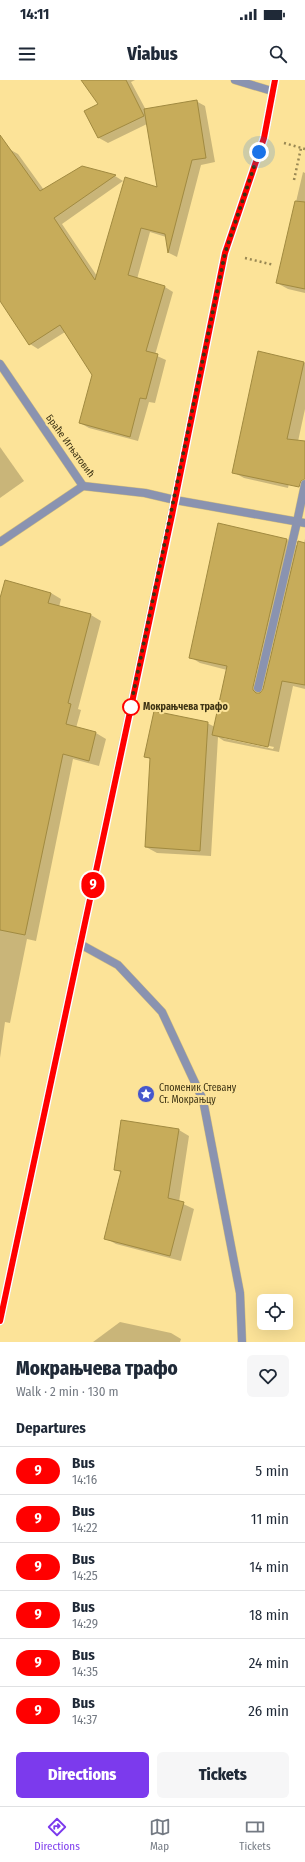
<!DOCTYPE html>
<meta charset="utf-8">
<style>
:root{--surface:#fff;--page:#f6f6f7;--text:#1f2937;--muted:#747a83;--line:#e0e1e3;--accent:#7c3aed}
body{margin:0;font-family:"Fira Sans Condensed",sans-serif;background:var(--page);color:var(--text);height:100vh;display:flex;flex-direction:column;font-size:15px;white-space:nowrap}
*{box-sizing:border-box;margin:0}
p{font-size:13px;color:var(--muted)}
.icon{flex:none;width:22px;height:22px;fill:none;stroke:currentColor;stroke-width:2;stroke-linecap:round;stroke-linejoin:round}
.map{position:relative;height:1262px;overflow:hidden}
.details{display:flex;flex-direction:column;background:var(--surface);flex:1}
.details>*{flex:none}
.badge{padding:0 8px;border-radius:13px;font-size:14px;line-height:26px}
.fabs{position:absolute;left:257px;top:1214px;display:grid;gap:8px}
.fabs a{display:grid;place-items:center;width:36px;height:36px;border-radius:6px;background:var(--surface);box-shadow:0 4px 16px #0002;font-size:20px}
.you{position:absolute;width:20px;height:20px;margin:-10px;border:3px solid #fff;border-radius:50%;background:#1a73e8;box-shadow:0 0 0 6px #1a73e833}
.map>.badge{position:absolute;translate:-50% -50%;box-shadow:0 0 0 2px #fff}
h2{padding:0 16px;font-size:15px;line-height:36px}
.round{display:grid;place-items:center;flex:none;width:42px;height:42px;border-radius:6px;background:var(--page)}
.summary{display:flex;align-items:center;justify-content:space-between;height:68px;padding:0 16px}
h1{font-size:19px;font-weight:800;line-height:30px}
.cta{display:flex;gap:8px;margin-top:auto;padding:8px 16px}
.cta a{flex:1;height:46px;border-radius:6px;background:var(--accent);color:#fff;font-size:16px;font-weight:800;line-height:46px;text-align:center}
.cta a+a{background:var(--page);color:var(--text)}
ul{padding:0;list-style:none}
li{display:flex;align-items:center;gap:12px;height:48px;padding:0 16px;border-top:1px solid var(--line)}
li div{flex:1}
li b{display:block;font-size:15px}
li em{font-style:normal}
li .badge{min-width:44px;font-weight:700;text-align:center}
.status{display:flex;justify-content:space-between;align-items:center;height:28px;padding:0 20px;background:var(--surface);direction:ltr}
.status svg{height:11px;fill:currentColor}
header{display:flex;justify-content:space-between;align-items:center;height:52px;padding:0 16px;background:var(--surface);font-size:18px;font-weight:800}
.dock{display:flex;justify-content:space-around;align-items:center;height:56px;border-top:1px solid var(--line);background:var(--surface);font-size:11px;color:var(--muted)}
.dock a{display:grid;justify-items:center;gap:2px}
.dock .on{color:var(--accent)}
.map>svg:first-child{display:block}
.shadow{fill:#0003;fill-rule:evenodd}
.building{fill:#c7ac5a;stroke:#a18a40}
.lines{fill:none;stroke-linecap:round;stroke-linejoin:round}
.service-casing{stroke:#d6c07e;stroke-width:9}
.minor-casing{stroke:#d6c07e;stroke-width:9}
.tertiary-casing{stroke:#d6c07e;stroke-width:9}
.path{stroke:#988753;stroke-width:2.5;stroke-dasharray:2 3;stroke-linecap:butt}
.service{stroke:#8a93b0;stroke-width:8}
.minor{stroke:#8a93b0;stroke-width:8}
.tertiary{stroke:#8a93b0;stroke-width:8}
.line-casing{stroke:#fff;stroke-width:9}
.line{stroke:#f00;stroke-width:6}
.walk{stroke:#3d3314;stroke-width:4;stroke-dasharray:0 7.2}
.stop-dot{fill:#fff;stroke:#f00;stroke-width:2}
.labels{text-anchor:middle;dominant-baseline:central;stroke-width:4;stroke-linejoin:round;paint-order:stroke}
.street-label{font-size:10px;fill:#3d3314;stroke:#fce398}
.stop-label{font-size:10px;font-weight:bold;fill:#3d3314;stroke:#fce398;text-anchor:start}
.poi-label{font-size:10px;fill:#3d3314;stroke:#fce398;text-anchor:start}
</style>
<div class="status"><b>14:11</b><svg viewBox="0 0 49 12"><path d="M0 12V9h3v3zM5 12V6h3v6zM10 12V3h3v9zM15 12V0h3v12zM26 1h20v11H26zM47 4h2v5h-2z"/></svg></div>
<header><svg class="icon" aria-label="menu" viewBox="0 0 24 24"><path d="M4 6h16M4 12h16M4 18h16"/></svg>Viabus<svg class="icon" aria-label="search" viewBox="0 0 24 24"><circle cx="10" cy="10" r="6"/><path d="M15 15l6 6"/></svg></header>
<div class="map">
<svg width="305" height="1262" viewBox="0 0 305 1262">
<rect width="100%" height="100%" fill="#fce398"/>
<g class="shadow">
<polygon points="83,0 135,0 131,2 146,30 196,21 205,26 215,82 201,85 177,177 169,173 166,157 150,152 137,199 165,207 173,212 155,275 166,280 155,323 149,322 138,361 89,348 80,343 93,295 65,252 38,269 30,264 0,219 0,74 9,69 18,74 44,110 82,87 115,96 123,101 62,144 97,196 158,108 147,44 108,63 99,58 85,31 99,24"/>
<polygon points="303,92 305,93 305,213 288,209 277,203"/>
<polygon points="259,272 305,283 305,329 288,408 244,398 233,392"/>
<polygon points="0,367 24,401 0,418"/>
<path d="M219,444L287,460L298,466L304,464L305,459V609L293,606L279,672L224,661L218,657L211,776L157,773L146,767L151,680L146,676L207,643L215,647L227,590L200,583L190,577ZM223,656L274,667L273,669L223,658Z"/>
<polygon points="51,513 61,519 59,527 91,535 101,541 78,629 81,630 76,648 96,653 106,659 99,686 73,679 36,861 27,859 10,943 5,942 0,978 0,522"/>
<polygon points="179,1050 189,1056 179,1122 194,1129 181,1181 116,1164 105,1158 122,1093 115,1089"/>
<polygon points="120,1242 171,1253 181,1259 180,1262 93,1262"/>
</g>
<g class="building">
<polygon points="81,0 126,0 144,36 98,58 84,31 98,24"/>
<polygon points="197,20 206,78 192,80 168,173 165,154 141,148 128,195 165,206 146,271 158,274 146,319 140,318 130,357 79,343 92,295 60,245 29,265 0,221 0,55 40,111 82,86 116,95 54,138 95,200 125,97 157,107 144,29"/>
<polygon points="295,121 305,122 305,209 276,203"/>
<polygon points="258,271 304,282 287,359 305,361 305,399 301,401 299,407 232,393"/>
<polygon points="218,443 287,459 253,607 253,610 256,613 260,613 263,609 298,461 305,463 305,605 282,601 268,667 212,655 227,586 189,578"/>
<polygon points="5,500 51,513 48,523 91,534 68,623 71,624 66,644 96,652 89,681 63,674 25,855 0,850 0,518"/>
<polygon points="154,631 208,642 200,771 145,767 150,678 144,677"/>
<polygon points="121,1040 179,1049 168,1118 184,1122 170,1176 104,1159 121,1091 114,1090"/>
</g>
<g class="lines">
<g class="service-casing">
<g id="service">
<polyline points="258,608 297,442"/>
<polyline points="80,864 118,885 162,932 203,1020 240,1213 242,1262"/>
</g>
</g>
<g class="minor-casing">
<g id="minor">
<polyline points="235,0 272,11"/>
<polyline points="0,284 83,406"/>
<polyline points="175,420 305,443"/>
<polyline points="297,442 305,404"/>
</g>
</g>
<g class="tertiary-casing">
<g id="tertiary">
<polyline points="0,462 83,406 145,413 175,420"/>
<polyline points="0,1241 175,420 225,173 264,58 275,0"/>
</g>
</g>
<g class="path">
<polyline points="284,63 305,69"/>
<polyline points="294,100 301,68"/>
<polyline points="245,178 274,185"/>
</g>
<use href="#service" class="service"/>
<use href="#minor" class="minor"/>
<use href="#tertiary" class="tertiary"/>
</g>
<g class="lines">
<g class="line-casing">
<polyline id="line" points="0,1241 172,435 225,173 264,58 275,0"/>
</g>
<use href="#line" class="line"/>
<polyline class="walk" points="131,627 129,634 225,173 259,72"/>
</g>
<defs>
<g id="sight-disc" transform="scale(0.9)"><circle r="9.5" fill="#4657cc" stroke="#fce398"/><path d="M0-6L1.8-2.2L6-1.7L2.9 1.2L3.7 5.4L0 3.3L-3.7 5.4L-2.9 1.2L-6-1.7L-1.8-2.2Z" fill="#fff"/></g>
</defs>
<g fill-rule="evenodd">
<use href="#sight-disc" x="146" y="1014"/>
</g>
<circle class="stop-dot" cx="131" cy="627" r="8"/>
<g class="labels">
<g class="street-label">
<text transform="translate(70 366) rotate(54)">Браће Игњатовић</text>
</g>
<g class="stop-label">
<text x="143" y="627">Мокрањчева трафо</text>
</g>
<g class="poi-label">
<text x="159" y="1008">Споменик Стевану<tspan x="159" dy="12">Ст. Мокрањцу</tspan></text>
</g>
</g>
</svg>
<div class="fabs">
<a><svg class="icon" aria-label="locate" viewBox="0 0 24 24"><circle cx="12" cy="12" r="6"/><path d="M12 2v4M12 18v4M2 12h4M18 12h4"/></svg></a>
</div>
<div class="you" style="left:259px;top:72px"></div>
<b class="badge" style="left:93px;top:805px;background:#f00;color:#fff">9</b>
</div>
<section class="details">
<div class="summary"><div><h1>Мокрањчева трафо</h1><p>Walk · 2 min · 130 m</p></div><a class="round"><svg class="icon" aria-label="heart" viewBox="0 0 24 24"><path d="M12 20l-8-8c-3-5 5-10 8-4 3-6 11-1 8 4z"/></svg></a></div>
<h2>Departures</h2>
<ul>
<li><span class="badge" style="background:#f00;color:#fff">9</span><div><b>Bus</b><p>14:16</p></div><em>5 min</em></li>
<li><span class="badge" style="background:#f00;color:#fff">9</span><div><b>Bus</b><p>14:22</p></div><em>11 min</em></li>
<li><span class="badge" style="background:#f00;color:#fff">9</span><div><b>Bus</b><p>14:25</p></div><em>14 min</em></li>
<li><span class="badge" style="background:#f00;color:#fff">9</span><div><b>Bus</b><p>14:29</p></div><em>18 min</em></li>
<li><span class="badge" style="background:#f00;color:#fff">9</span><div><b>Bus</b><p>14:35</p></div><em>24 min</em></li>
<li><span class="badge" style="background:#f00;color:#fff">9</span><div><b>Bus</b><p>14:37</p></div><em>26 min</em></li>
</ul>
<div class="cta"><a>Directions</a><a>Tickets</a></div>
</section>
<nav class="dock">
<a class="on"><svg class="icon" aria-label="directions" viewBox="0 0 24 24"><path d="M12 3l9 9-9 9-9-9zM9 14v-3h6M13 9l2 2-2 2"/></svg>Directions</a>
<a><svg class="icon" aria-label="map" viewBox="0 0 24 24"><path d="M3 6l6-2 6 2 6-2v14l-6 2-6-2-6 2zM9 4v14M15 6v14"/></svg>Map</a>
<a><svg class="icon" aria-label="tickets" viewBox="0 0 24 24"><path d="M3 7h18v10H3zM15 7v10"/></svg>Tickets</a>
</nav>
